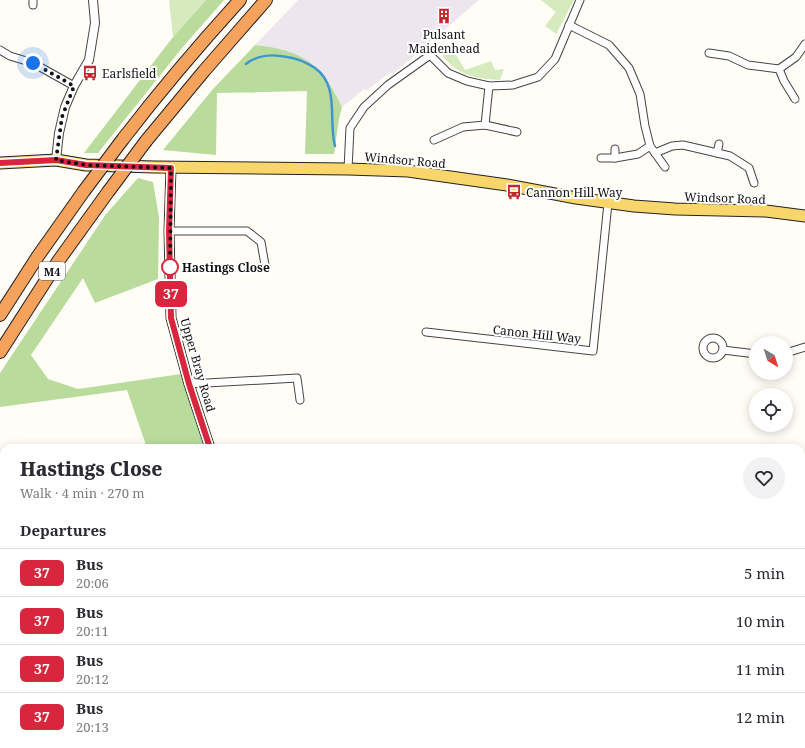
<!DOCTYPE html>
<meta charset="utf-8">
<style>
:root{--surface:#fff;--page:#f2f2f3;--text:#2b2b33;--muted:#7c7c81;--line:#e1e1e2}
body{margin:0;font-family:"Noto Serif",serif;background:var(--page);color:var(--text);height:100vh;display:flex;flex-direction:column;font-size:15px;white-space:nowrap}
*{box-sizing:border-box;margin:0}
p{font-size:13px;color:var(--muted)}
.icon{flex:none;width:22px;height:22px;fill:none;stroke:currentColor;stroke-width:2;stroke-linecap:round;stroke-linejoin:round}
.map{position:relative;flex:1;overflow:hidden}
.drawer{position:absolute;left:0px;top:444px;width:805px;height:304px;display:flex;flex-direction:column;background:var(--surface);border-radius:12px 12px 0 0;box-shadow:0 2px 10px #0003}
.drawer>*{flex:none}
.badge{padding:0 8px;border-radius:6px;font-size:14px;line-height:26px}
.needle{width:26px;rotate:142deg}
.buttons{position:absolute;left:749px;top:336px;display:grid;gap:8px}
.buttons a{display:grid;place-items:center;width:44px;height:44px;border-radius:50%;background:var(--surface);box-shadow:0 2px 10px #0003;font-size:20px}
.you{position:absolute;width:20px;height:20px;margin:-10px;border:3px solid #fff;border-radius:50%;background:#1a73e8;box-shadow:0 0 0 6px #1a73e833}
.map>.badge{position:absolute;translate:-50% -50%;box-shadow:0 0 0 2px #fff}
h2{padding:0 20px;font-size:15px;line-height:36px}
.round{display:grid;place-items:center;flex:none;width:42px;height:42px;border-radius:21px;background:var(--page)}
.head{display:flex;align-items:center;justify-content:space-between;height:68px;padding:0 20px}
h1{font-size:19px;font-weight:800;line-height:30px}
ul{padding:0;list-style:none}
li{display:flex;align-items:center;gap:12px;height:48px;padding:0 20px;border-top:1px solid var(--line)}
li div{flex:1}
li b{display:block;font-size:15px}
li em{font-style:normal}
li .badge{min-width:44px;font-weight:700;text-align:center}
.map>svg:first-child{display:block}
.industrial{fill:#eee6ef}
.farmland{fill:#f6f3d4}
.green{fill:#d5ebbd}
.forest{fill:#b9dc9c}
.water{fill:#b9e0f7;stroke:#3f96cf}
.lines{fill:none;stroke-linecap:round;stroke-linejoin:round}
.stream{stroke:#3f96cf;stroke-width:2.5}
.minor-casing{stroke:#444;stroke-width:9}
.tertiary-casing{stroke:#444;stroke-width:10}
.secondary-casing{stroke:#333;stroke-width:11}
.primary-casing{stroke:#222;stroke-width:13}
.motorway-casing{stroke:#222;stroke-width:14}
.minor{stroke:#fff;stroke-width:7}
.tertiary{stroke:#fff;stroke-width:8}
.secondary{stroke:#fff6b0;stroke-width:9}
.primary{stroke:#f9d66b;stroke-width:11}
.motorway{stroke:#f5a25d;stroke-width:12}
.motorway-bridge-casing{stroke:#222;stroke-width:14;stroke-linecap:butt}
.motorway-bridge{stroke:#f5a25d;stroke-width:12}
.line-casing{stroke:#fff;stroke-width:9}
.line{stroke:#d7263d;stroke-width:6}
.walk{stroke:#111;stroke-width:4;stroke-dasharray:0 7.2}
.stop-dot{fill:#fff;stroke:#d7263d;stroke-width:2}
.labels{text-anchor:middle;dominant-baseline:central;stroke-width:4;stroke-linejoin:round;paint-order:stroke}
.shield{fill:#fff;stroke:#585858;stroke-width:1}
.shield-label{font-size:11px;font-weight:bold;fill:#111}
.poi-label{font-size:12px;fill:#111;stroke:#fff;text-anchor:start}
.street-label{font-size:12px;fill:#111;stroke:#fff}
.stop-label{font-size:12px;font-weight:bold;fill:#111;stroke:#fff;text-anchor:start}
</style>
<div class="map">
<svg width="805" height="748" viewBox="0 0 805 748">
<rect width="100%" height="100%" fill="#fffdf5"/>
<polygon class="industrial" points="298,0 479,0 394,73 389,73 366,91 364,89 342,107 335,92 266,46 255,45"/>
<polygon class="farmland" points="801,500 805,501 805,745 789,748 327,748 326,744 801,744"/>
<g class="green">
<polygon points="169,0 206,0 173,37"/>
<polygon points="541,0 574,0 556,34 545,26 556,12"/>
<path d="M450,45L465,70L491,61L495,70L504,69L500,80C476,79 455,75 441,53Z"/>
</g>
<g class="forest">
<polygon points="206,0 224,0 182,48 98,153 84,153 173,37"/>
<path d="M255,45C303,50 322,64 342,107L339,119L334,154H305L307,91L217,93L216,155L163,150L213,89Z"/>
<polygon points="138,178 153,182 159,217 158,279 95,303 83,278 31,355 48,379 78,389 181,374 204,448 147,448 127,390 0,407 0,373 106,214"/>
<polygon points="243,744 326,744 327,748 244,748"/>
</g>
<polygon class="water" points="4,500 4,744 230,744 232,748 0,748 0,503"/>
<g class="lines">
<path class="stream" d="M246,64C257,55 273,54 287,57C297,58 307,63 315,68C340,86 328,120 335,146"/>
<g class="minor-casing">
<g id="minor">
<polyline points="33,0 33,5"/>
<polyline points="569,25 609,45 629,68 640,94 645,126 650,146 665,167"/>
<polyline points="0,50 10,56 33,63 74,86"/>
<polyline points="709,53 729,56 748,65 779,69 796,57 805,44"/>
<polyline points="779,69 784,81 795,99"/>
<polyline points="485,125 489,86"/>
<polyline points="434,140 463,127 485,125 517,132"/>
<polyline points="615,149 615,158"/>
<polyline points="655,153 672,146 683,145 730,156 749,168 754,183"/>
<polyline points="717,153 719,144"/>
<polyline points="601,158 615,158 638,154 650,146"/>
<polyline points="348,169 350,128 364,107 388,85 430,55 448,73 467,81 489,86 513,85 538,77 555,59 580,0"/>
<polyline points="169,231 247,231 261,242 265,265"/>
<polyline points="426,332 593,351 608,203"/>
<circle cx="713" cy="348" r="10"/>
<polyline points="723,350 756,354"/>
<polyline points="786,353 805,347"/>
<polyline points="189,384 297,378 300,400"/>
</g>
</g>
<g class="tertiary-casing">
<polyline id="tertiary" points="56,160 59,133 65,107 74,86 89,60 95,23 93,0"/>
</g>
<g class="secondary-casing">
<g id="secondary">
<polyline points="171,168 169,231 171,318 189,384 210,448"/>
<polyline points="306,744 307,748"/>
</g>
</g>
<g class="primary-casing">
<polyline id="primary" points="0,163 56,160 86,165 154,167 348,169 408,171 507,185 576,198 634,206 675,209 766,211 805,216"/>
</g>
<g class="motorway-casing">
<g id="motorway">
<path d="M123,139C160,91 199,45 240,0"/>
<polyline points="146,141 204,71 266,0"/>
<polyline points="0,315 38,256 84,191"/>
<polyline points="0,352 59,260 108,192"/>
</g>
</g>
<use href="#minor" class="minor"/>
<use href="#tertiary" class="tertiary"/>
<use href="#secondary" class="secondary"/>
<use href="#primary" class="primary"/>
<use href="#motorway" class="motorway"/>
<g class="motorway-bridge-casing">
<g id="motorway-bridge">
<polyline points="84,191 123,139"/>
<polyline points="108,192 146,141"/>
</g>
</g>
<use href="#motorway-bridge" class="motorway-bridge"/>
</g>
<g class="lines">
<g class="line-casing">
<polyline id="line" points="0,163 56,160 86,165 171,168 169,231 171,318 189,384 210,448"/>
</g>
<use href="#line" class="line"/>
<polyline class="walk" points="33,63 74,86 62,117 56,160 86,165 171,168 170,267"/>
</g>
<defs>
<g id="building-bare" transform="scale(1.2)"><path d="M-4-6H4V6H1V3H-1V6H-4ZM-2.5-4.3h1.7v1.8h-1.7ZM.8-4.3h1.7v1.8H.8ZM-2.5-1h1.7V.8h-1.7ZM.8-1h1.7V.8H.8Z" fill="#c4262e" stroke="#fff" stroke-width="2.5" paint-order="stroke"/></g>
<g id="bus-bare" transform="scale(1.2)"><path d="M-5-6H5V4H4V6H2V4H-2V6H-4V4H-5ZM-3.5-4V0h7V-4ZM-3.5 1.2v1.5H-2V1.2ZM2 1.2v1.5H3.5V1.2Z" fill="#c4262e" stroke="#fff" stroke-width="2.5" paint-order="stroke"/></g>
</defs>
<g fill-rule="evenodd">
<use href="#building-bare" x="444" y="16"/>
<use href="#bus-bare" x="90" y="73"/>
<use href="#bus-bare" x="514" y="192"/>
</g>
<circle class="stop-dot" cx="170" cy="267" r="8"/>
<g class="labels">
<rect class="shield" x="39" y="262" width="26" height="18" rx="3"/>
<g class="shield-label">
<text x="52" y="271">M4</text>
</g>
<g class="poi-label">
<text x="444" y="34" text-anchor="middle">Pulsant<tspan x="444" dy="14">Maidenhead</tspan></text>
<text x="102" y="73">Earlsfield</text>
<text x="526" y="192">Cannon Hill Way</text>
</g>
<g class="street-label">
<text transform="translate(405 160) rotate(5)">Windsor Road</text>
<text transform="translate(725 198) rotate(2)">Windsor Road</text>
<text transform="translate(537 334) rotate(6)">Canon Hill Way</text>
<text transform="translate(198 365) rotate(74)">Upper Bray Road</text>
</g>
<g class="stop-label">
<text x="182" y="267">Hastings Close</text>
</g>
</g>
</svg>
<div class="buttons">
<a><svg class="needle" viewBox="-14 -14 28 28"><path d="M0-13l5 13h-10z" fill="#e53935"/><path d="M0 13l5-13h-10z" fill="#7c7c81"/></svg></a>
<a><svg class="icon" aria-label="locate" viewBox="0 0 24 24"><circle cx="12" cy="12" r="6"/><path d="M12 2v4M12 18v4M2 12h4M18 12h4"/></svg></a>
</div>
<div class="you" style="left:33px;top:63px"></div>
<b class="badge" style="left:171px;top:294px;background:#d7263d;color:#fff">37</b>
<section class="drawer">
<div class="head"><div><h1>Hastings Close</h1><p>Walk · 4 min · 270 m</p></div><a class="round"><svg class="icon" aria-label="heart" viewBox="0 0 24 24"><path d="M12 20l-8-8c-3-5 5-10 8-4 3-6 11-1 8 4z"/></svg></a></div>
<h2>Departures</h2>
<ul>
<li><span class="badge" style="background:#d7263d;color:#fff">37</span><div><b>Bus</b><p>20:06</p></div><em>5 min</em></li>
<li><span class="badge" style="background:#d7263d;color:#fff">37</span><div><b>Bus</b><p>20:11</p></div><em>10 min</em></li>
<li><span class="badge" style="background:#d7263d;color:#fff">37</span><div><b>Bus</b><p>20:12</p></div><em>11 min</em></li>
<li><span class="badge" style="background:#d7263d;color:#fff">37</span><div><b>Bus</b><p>20:13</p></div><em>12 min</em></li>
</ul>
</section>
</div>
